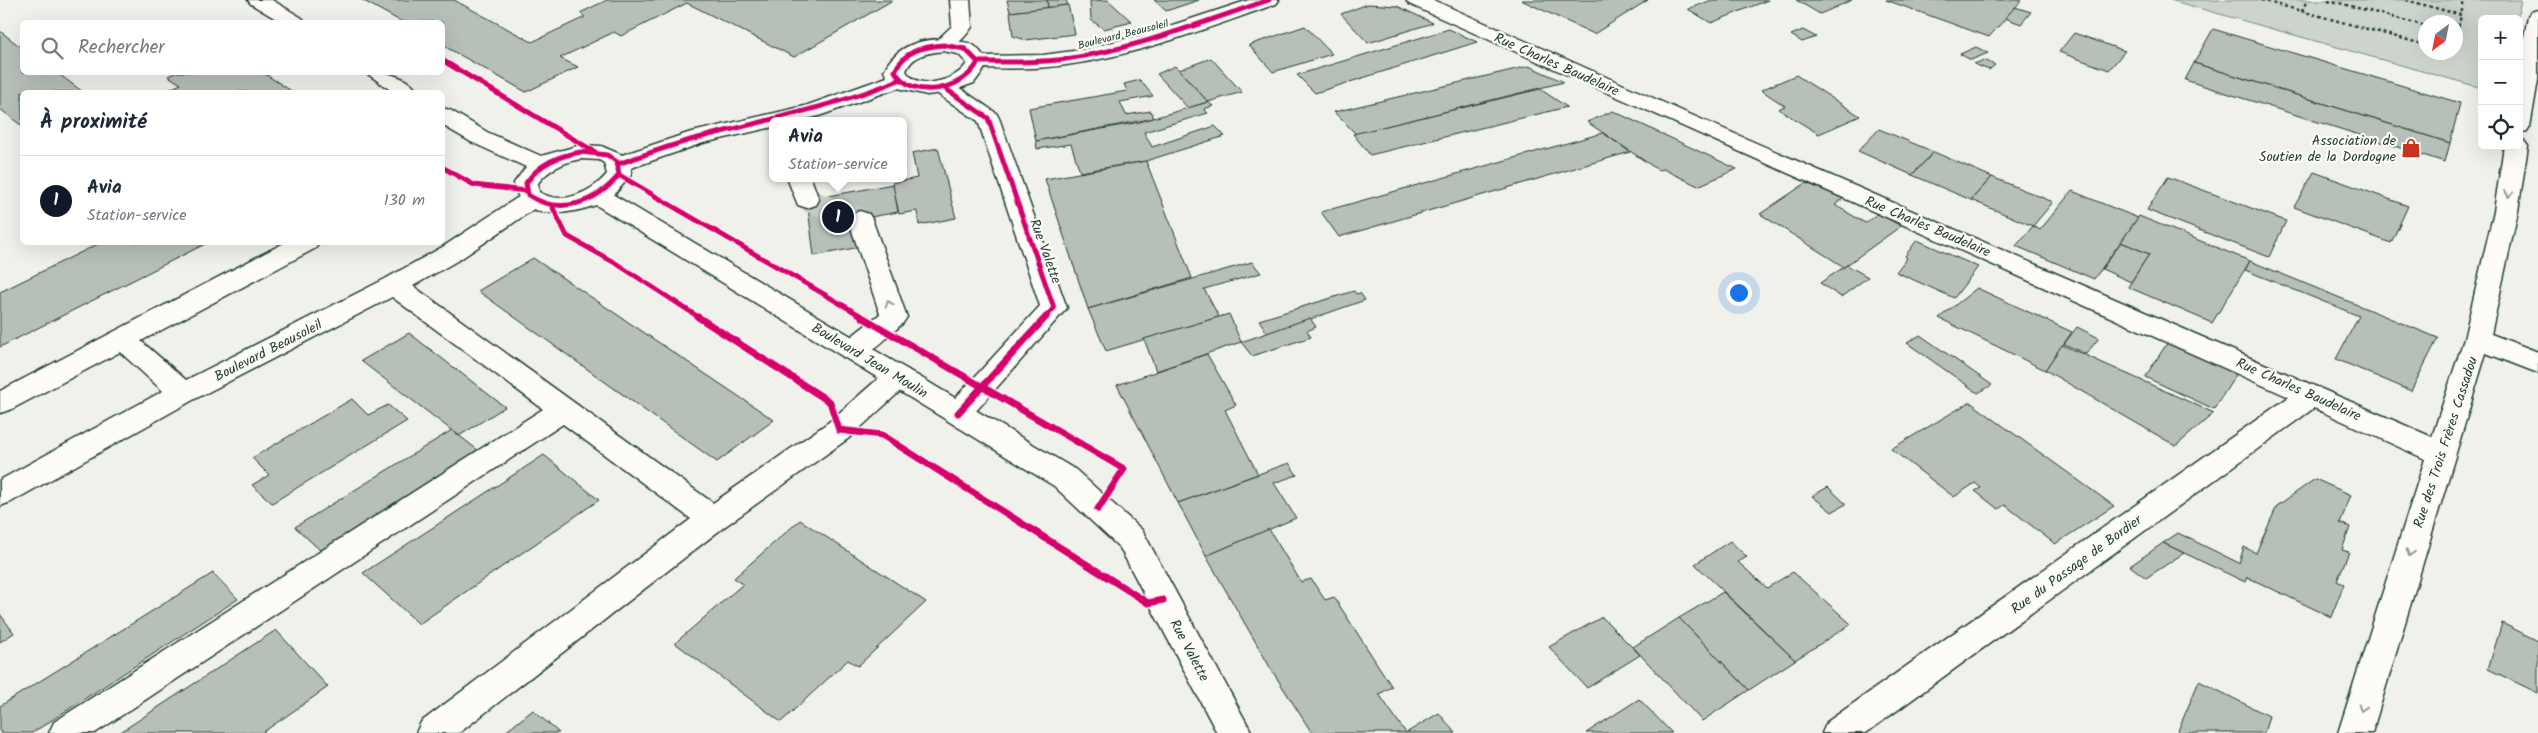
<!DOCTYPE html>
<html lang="fr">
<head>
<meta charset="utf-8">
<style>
  :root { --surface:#fff; --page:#f2f2f3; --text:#1f2937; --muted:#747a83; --line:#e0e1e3; --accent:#111827 }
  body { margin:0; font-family:Kalam,sans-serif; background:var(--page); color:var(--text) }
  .controls { position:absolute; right:15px; top:15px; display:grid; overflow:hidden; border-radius:8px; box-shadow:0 5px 20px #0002 }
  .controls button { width:45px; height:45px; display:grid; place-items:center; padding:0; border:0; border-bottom:1px solid var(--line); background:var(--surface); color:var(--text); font:25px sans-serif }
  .compass { position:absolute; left:2418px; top:15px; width:45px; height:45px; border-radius:50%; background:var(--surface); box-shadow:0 5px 20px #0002; rotate:212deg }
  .you { position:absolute; left:1738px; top:292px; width:18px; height:18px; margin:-12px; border:4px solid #fff; border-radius:50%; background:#1a73e8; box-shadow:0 0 0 8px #1a73e833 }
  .badge { display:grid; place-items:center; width:32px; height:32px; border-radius:50%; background:var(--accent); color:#fff; font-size:16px; font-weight:700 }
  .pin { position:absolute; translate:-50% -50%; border:2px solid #fff; box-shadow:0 1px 5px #0006 }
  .popup { position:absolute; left:769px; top:117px; width:138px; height:65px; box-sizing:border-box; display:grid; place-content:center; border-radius:8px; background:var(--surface); filter:drop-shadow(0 1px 4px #0005); font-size:16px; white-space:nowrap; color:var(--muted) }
  .popup b { font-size:19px; color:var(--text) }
  .popup::after { content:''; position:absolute; left:50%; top:100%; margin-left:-10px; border:10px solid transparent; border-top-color:var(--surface) }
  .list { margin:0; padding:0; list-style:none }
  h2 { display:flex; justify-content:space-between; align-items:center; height:65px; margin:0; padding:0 20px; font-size:21px }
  h2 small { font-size:16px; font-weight:400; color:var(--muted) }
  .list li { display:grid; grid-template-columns:32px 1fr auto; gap:15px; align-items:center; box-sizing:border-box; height:90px; padding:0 20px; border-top:1px solid var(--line) }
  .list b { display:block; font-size:19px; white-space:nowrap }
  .list p { margin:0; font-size:16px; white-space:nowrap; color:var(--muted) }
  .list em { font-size:16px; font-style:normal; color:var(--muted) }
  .icon { flex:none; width:28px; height:28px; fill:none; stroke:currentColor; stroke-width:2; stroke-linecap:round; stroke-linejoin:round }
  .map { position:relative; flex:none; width:2538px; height:733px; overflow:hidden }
  .search { position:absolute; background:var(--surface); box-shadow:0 5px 20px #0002; left:20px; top:20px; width:425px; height:55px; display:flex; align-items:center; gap:12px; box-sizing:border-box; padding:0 18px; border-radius:8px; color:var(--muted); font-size:19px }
  .panel { position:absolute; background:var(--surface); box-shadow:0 5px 20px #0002; left:20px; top:90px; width:425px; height:155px; border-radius:8px }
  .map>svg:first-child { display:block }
</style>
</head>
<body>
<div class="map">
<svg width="2538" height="733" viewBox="0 0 2538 733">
  <rect width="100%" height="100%" fill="#f0f1eb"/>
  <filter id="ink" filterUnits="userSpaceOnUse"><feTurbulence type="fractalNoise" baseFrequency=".02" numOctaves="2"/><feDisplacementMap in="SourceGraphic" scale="10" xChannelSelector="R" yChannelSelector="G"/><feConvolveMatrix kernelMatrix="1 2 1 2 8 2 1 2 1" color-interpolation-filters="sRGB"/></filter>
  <g filter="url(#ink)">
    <path fill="#cdd3cd" stroke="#768880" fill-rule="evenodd" d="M2170 0H2521L2517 19H2482V88ZM2426 22H2456V52H2426Z"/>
    <g fill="#b6bfb8" stroke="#1f3d34">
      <path d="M362 0H454L532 42 585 17 580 13 607 0H893L794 57 687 3 621 36 614 32 560 58 578 67 526 92 442 45V22H402Z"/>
      <path d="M1007 0H1047L1048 8 1010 12Z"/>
      <path d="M1047 0H1066L1068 5 1048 8Z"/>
      <path d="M1108 0 1132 22 1104 29 1091 20 1090 1Z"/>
      <path d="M1154 0H1199L1166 11Z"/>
      <path d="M1521 0H1648L1594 34Z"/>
      <path d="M1712 0H1768L1711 23 1688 9Z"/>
      <path d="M1796 0H1852L1820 14Z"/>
      <path d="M1886 0H2018L2021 1 1989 37Z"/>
      <path d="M1368 4 1397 6 1433 23 1368 43 1341 14Z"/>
      <path d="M1068 5 1075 34 1026 40 1013 36 1010 12Z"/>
      <path d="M2015 7 2031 12 2021 24 2005 18Z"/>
      <path d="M1305 26 1332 54 1273 72 1249 45Z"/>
      <path d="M1449 29 1477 42 1315 93 1297 75Z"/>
      <path d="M2213 29 2460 103 2450 143 2194 63Z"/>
      <path d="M1803 30 1816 37 1802 42 1791 35Z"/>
      <path d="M0 31 22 48V72H56L83 92H22V126L0 109Z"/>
      <path d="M2074 33 2125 51 2109 70 2059 52Z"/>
      <path d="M1976 47 1988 53 1971 60 1960 54Z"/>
      <path d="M1211 58 1242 92 1208 102 1179 70Z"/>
      <path d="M1984 60 1995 65 1989 70 1974 64Z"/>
      <path d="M2194 63 2450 143 2445 162 2185 80Z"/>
      <path d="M1175 66 1179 70 1208 102 1188 108 1157 74Z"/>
      <path d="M1529 66 1564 82 1356 134 1334 112Z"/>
      <path d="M177 72H262L293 92H163L181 84 168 76Z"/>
      <path d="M1796 75 1860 116 1819 134 1778 109 1785 106 1761 90Z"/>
      <path d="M1140 80 1153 96 1120 102 1126 115 1151 111 1154 118 1036 141 1029 108 1127 91 1124 84Z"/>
      <path d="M1540 89 1567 107 1370 155 1353 134Z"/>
      <path d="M1208 102 1213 106 1204 109 1208 113 1144 132 1152 147 1215 126 1225 136 1146 161 1080 172 1071 144 1037 149 1036 141 1140 122Z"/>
      <path d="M1613 111 1737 169 1698 186 1663 169 1658 170 1587 122Z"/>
      <path d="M1879 129 1934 152 1912 175 1858 151Z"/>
      <path d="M1603 133 1630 152 1339 237 1321 212Z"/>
      <path d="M938 148 956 218 919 225 917 211 899 214 892 183 917 178 912 153Z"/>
      <path d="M1934 152 1992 177 1971 200 1912 175Z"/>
      <path d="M1146 161 1192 278 1088 309 1045 179Z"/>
      <path d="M2314 172 2408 206 2391 243 2294 207Z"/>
      <path d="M1992 177 2053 202 2033 226 1971 200Z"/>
      <path d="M2168 177 2286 221 2269 257 2147 210Z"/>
      <path d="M1806 183 1844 198 1835 205 1865 223 1878 213 1901 226 1844 267 1760 214Z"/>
      <path d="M893 184 898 212 860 219 865 246 814 256 807 200Z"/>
      <path d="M2072 191 2138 218 2094 279 2016 246 2033 226 2040 230Z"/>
      <path d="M2139 216 2250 261 2212 323 2128 287 2149 254 2121 242Z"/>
      <path d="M1917 240 1978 267 1954 298 1896 272 1907 258 1905 256Z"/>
      <path d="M102 242H209L0 347V292Z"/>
      <path d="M2121 242 2149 254 2131 282 2102 269Z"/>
      <path d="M533 258 774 420 717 462 478 291Z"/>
      <path d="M2250 261 2438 338 2411 391 2336 359 2359 316 2245 270Z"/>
      <path d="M1252 262 1261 273 1204 289 1219 317 1106 351 1088 309Z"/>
      <path d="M1847 265 1868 277 1841 297 1820 283Z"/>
      <path d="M1977 288 2072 332 2045 370 1939 318Z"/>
      <path d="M1354 291 1356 294 1360 293 1365 300 1268 334 1259 320Z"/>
      <path d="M1229 314 1241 342 1156 371 1144 339Z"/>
      <path d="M1310 318 1316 327 1307 331 1311 337 1252 356 1241 342Z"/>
      <path d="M2077 327 2099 338 2086 354 2064 344Z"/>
      <path d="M409 333 505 407 459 436 361 361Z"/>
      <path d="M1920 335 1992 385 1978 393 1907 343Z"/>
      <path d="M2168 342 2237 373 2214 409 2145 377Z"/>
      <path d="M2062 345 2085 355 2214 413 2176 446 2045 370Z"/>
      <path d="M1207 354 1236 405 1225 410 1258 474 1178 503 1117 385Z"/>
      <path d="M352 399 368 415 388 405 407 421 272 503 252 485 269 475 252 458Z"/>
      <path d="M1970 402 2114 506 2055 544 2005 505 1998 509 1975 491 1981 488 1975 483 1954 497 1891 449Z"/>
      <path d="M452 430 479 451 322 552 295 527Z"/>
      <path d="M544 455 599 500 419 624 363 573Z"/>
      <path d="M1289 463 1297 475 1274 483 1296 518 1206 556 1178 503Z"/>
      <path d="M2315 479 2351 495 2340 523 2350 527 2342 550 2349 552 2337 581 2344 584 2331 617 2247 577 2245 582 2163 543 2178 533 2239 563 2244 547 2256 553 2277 506Z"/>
      <path d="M1828 487 1846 504 1832 512 1812 496Z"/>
      <path d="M800 520 926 602 858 666 848 660 781 722 675 643 743 584 734 578Z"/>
      <path d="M1269 529 1301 582 1311 579 1325 600 1334 597 1392 687 1379 694 1406 733H1312L1271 669 1206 556Z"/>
      <path d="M1730 541 1747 557 1738 562 1767 588 1793 572 1851 624 1795 660 1695 564Z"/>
      <path d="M2163 543 2184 553 2146 578 2130 566Z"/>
      <path d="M213 573 238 599 32 733H0V706Z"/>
      <path d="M1723 592 1795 660 1749 690 1679 618Z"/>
      <path d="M0 614 14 633 0 642Z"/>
      <path d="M1602 617 1640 655 1587 688 1549 647Z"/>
      <path d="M1679 618 1749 690 1702 721 1633 647Z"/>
      <path d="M2502 623 2538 641V693L2488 669Z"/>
      <path d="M276 630 328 687 262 733H119Z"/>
      <path d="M2199 681 2269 716 2264 733H2177Z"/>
      <path d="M1639 699 1672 733H1586Z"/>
      <path d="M533 710 559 733H504Z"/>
      <path d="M1439 713 1455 733H1406Z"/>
    </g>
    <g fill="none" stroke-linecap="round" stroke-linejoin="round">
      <path stroke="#c6cdc6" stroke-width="23" stroke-dasharray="23 12" stroke-linecap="butt" d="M807 200 860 219"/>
      <defs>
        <g id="minor">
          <path d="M950 0H970L972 27C964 39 951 53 936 49L932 45 952 26Z"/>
          <path d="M1406 0H1433L1680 110 2432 437 2464 339 2494 211 2504 146H2519V140L2524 141 2528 146 2518 211 2491 334 2538 352V373L2486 353 2372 733H2338L2425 459 2314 408 1866 733H1822L1827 722 2289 397 1409 4Z"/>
          <path d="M2538 10V80L2530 127 2527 132 2519 134V63L2528 16 2531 12Z"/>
          <path d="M943 80 951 82 996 113 999 118 1067 308 968 420 958 423 948 420 944 413 948 406 1040 306 978 121 935 92 932 87 935 82Z"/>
          <path d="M787 178H811L819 200 816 205 807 208 798 205Z"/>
          <path d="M532 191 541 194 544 199 541 204 462 258 413 286 713 503 829 422 888 370 898 367 908 370 912 377 908 384 849 438 724 527 459 733H416L421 722 691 519 563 424 95 733H49L54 722 543 409 392 297 193 400 11 502 0 506V480L163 391 120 352 10 410 0 413V391L286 242H319L316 248 141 341 186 380 385 279 444 246 523 194Z"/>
          <path d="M860 211 869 214 872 219 907 317 903 323C887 337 866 363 843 357L839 350 843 343 880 314 848 219 851 214Z"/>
        </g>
        <g id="major">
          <path d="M248 0H272L302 18 305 22H281L251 4Z"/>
          <path d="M1249 0H1279L1276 4C1208 28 1138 55 1066 65 1039 69 1012 69 985 68L974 83 949 92 927 95 898 88 819 116 798 121H773V127L703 143 631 168V175L614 195 1076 470 1142 530 1252 733H1217L1120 548 1054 486 596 205C568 215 520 222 514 183L526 167 471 142 442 125V108L450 110 487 132 541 156 581 145 601 146 622 155 688 133 805 106 887 77 884 71C897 42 929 36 957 41 962 42 968 42 973 45 977 47 980 52 984 56L1043 55 1081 50 1145 34ZM943 51 958 54 967 63C957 81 918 92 906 71 912 55 927 53 943 51ZM581 159 599 160 604 163 607 174C591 193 562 206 539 192L538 183C549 169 564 162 581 159Z"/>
          <path d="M365 72C384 72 405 74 418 92H393Z"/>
        </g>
      </defs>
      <use href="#minor" stroke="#1f3d34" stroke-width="3"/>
      <use href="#major" stroke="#1f3d34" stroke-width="3"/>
      <g stroke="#1f3d34" stroke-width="2.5" stroke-dasharray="3 3" stroke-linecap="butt">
        <path d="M2261 0 2426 45"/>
        <path d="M2328 0 2426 26"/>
        <path d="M2406 0 2461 15 2464 0"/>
        <path d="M2302 11 2307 0"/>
        <path d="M2456 38 2461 15"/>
      </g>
      <use href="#minor" fill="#fdfcf7" fill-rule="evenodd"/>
      <use href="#major" fill="#fdfcf7" fill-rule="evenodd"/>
      <defs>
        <g id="cycleway-far1">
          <path d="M943 45 965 49 978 62C964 90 912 102 895 71 904 51 922 47 943 45Z"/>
          <path d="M442 60 595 152"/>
          <path d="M978 62C1007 62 1037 63 1066 59 1136 49 1203 22 1269 0"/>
          <path d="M943 87 988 118 1054 308 1045 318"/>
          <path d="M581 152 607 155 617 162 619 175C596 203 560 216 528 195L526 183C540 163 558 156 581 152Z"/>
          <path d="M618 164C644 155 671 145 698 138 766 120 833 107 899 80"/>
          <path d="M442 167 474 185 526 191"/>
          <path d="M619 175 865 318"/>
          <path d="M552 206 567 236 617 264 700 318"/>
        </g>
        <g id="cycleway">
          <path d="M698 317 830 402 839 430 882 435 1148 603 1163 600"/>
          <path d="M862 317 1124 469 1098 509"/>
          <path d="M958 413 1046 317"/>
        </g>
      </defs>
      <use href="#cycleway-far1" stroke="#fdfcf7" stroke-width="8"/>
      <use href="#cycleway" stroke="#fdfcf7" stroke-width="10"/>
      <use href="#cycleway-far1" stroke="#d6006c" stroke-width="5"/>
      <use href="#cycleway" stroke="#d6006c" stroke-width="7"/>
    </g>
    <defs><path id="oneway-chevron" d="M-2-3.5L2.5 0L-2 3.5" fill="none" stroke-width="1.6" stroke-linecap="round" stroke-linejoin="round" transform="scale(1.25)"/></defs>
    <g stroke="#8e9c96">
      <use href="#oneway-chevron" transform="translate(2509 194) rotate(99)"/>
      <use href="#oneway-chevron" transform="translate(889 304) rotate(-109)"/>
      <use href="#oneway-chevron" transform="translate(2410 553) rotate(107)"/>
      <use href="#oneway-chevron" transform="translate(2362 708) rotate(107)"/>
    </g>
  </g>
  <defs>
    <symbol id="shop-bare" viewBox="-9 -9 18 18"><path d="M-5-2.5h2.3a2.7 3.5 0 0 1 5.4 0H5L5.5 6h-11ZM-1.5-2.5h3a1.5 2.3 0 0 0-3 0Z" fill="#c8321e" stroke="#fdfcf7" stroke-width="2.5" paint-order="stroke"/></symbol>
  </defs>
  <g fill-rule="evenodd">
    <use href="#shop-bare" x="2397" y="134" width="28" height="28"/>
  </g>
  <g text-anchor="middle" stroke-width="4.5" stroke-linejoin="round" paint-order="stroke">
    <g font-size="11" fill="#1f3d34" stroke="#fdfcf7">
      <text transform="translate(1123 34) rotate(-14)" y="4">Boulevard Beausoleil</text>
    </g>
    <g font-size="14" fill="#1f3d34" stroke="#fdfcf7">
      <text transform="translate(1557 64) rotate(24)" y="5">Rue Charles Baudelaire</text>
      <text transform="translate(1928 226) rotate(23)" y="5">Rue Charles Baudelaire</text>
      <text transform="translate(1046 251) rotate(70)" y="5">Rue Valette</text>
      <text transform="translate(268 350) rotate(-27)" y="5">Boulevard Beausoleil</text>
      <text transform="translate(870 360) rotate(31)" y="5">Boulevard Jean Moulin</text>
      <text transform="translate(2299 389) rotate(24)" y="5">Rue Charles Baudelaire</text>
      <text transform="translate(2445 442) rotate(-72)" y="5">Rue des Trois Frères Cassadou</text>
      <text transform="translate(2076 564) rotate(-36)" y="5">Rue du Passage de Bordier</text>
      <text transform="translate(1190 650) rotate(62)" y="5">Rue Valette</text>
    </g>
    <g font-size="14" fill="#1f3d34" stroke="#fdfcf7" text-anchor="end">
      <text x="2396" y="145">Association de<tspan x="2396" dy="16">Soutien de la Dordogne</tspan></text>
    </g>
  </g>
</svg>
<div class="controls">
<button>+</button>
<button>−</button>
<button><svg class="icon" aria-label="locate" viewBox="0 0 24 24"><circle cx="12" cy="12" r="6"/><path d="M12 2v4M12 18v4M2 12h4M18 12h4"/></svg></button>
</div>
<svg class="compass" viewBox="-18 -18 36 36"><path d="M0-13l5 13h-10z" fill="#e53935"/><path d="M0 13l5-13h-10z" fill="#747a83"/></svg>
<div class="you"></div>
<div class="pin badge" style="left:838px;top:217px">1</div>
<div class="popup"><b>Avia</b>Station-service</div>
<div class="search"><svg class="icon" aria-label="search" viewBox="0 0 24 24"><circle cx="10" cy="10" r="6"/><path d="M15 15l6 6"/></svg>Rechercher</div>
<section class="panel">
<h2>À proximité<small></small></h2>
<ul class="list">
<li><span class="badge">1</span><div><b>Avia</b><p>Station-service</p></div><em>130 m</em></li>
</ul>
</section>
</div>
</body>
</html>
